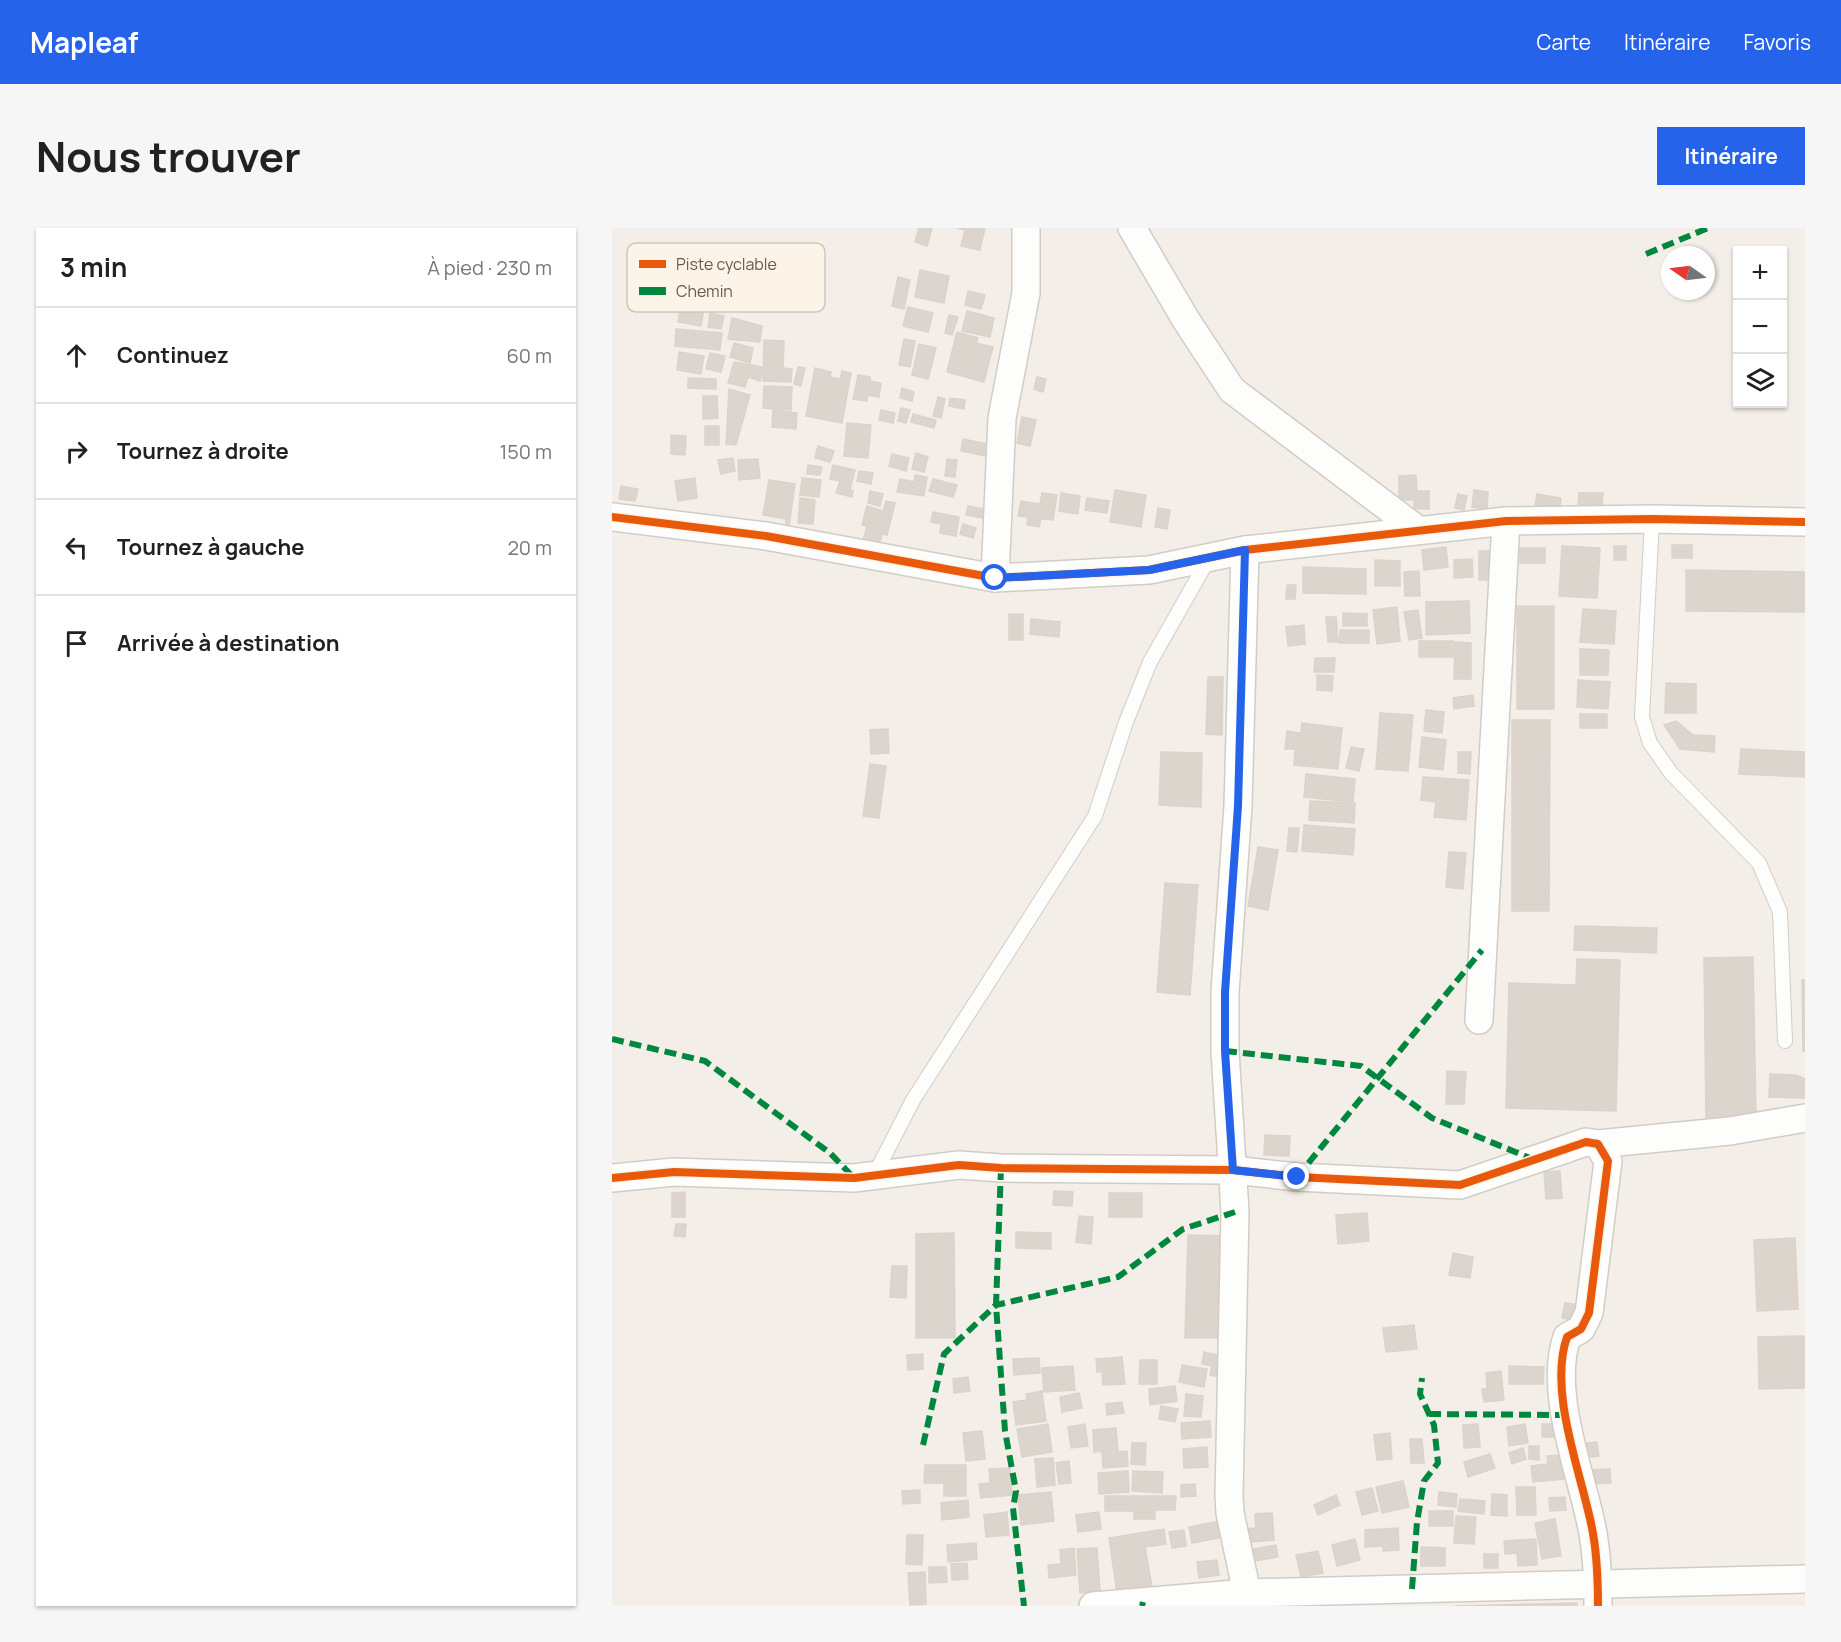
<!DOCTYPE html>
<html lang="fr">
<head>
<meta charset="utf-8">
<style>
  :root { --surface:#fff; --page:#f6f6f6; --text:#202124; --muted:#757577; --line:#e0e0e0; --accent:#2563eb }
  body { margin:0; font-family:Manrope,sans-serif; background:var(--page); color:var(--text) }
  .controls { position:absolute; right:18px; top:18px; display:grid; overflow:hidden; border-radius:0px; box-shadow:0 2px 4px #0004 }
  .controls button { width:54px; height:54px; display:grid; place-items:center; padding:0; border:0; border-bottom:2px solid var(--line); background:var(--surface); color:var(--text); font:30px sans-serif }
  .compass { position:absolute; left:1049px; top:18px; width:54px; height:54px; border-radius:50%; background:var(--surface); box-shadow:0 2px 4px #0004; rotate:284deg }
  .stop { position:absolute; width:18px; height:18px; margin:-14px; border:4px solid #2563eb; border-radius:50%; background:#fff }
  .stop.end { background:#2563eb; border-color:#fff; box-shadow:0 2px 6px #0008 }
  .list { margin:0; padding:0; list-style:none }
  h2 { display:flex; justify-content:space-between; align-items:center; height:78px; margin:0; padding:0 24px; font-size:26px }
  h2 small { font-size:20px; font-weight:400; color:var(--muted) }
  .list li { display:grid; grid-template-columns:39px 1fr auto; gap:18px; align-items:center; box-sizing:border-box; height:96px; padding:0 24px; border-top:2px solid var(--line) }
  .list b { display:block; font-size:22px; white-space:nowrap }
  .list em { font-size:20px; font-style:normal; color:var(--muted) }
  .icon { flex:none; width:33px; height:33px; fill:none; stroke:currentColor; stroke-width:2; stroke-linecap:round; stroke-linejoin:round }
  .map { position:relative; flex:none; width:1193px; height:1378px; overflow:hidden; border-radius:0px }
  header { display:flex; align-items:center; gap:36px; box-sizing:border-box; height:84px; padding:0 30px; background:var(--accent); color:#fff }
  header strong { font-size:28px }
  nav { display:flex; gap:33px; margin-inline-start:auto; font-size:21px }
  .intro { display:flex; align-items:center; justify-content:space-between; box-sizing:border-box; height:144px; padding:0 36px }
  h1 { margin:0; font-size:42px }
  .button { padding:15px 27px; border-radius:0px; background:var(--accent); color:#fff; font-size:21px; font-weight:700 }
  main { display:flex; gap:36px; padding:0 36px }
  aside { flex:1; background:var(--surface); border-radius:0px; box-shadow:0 2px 4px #0004 }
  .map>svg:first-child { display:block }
</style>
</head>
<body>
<header>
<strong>Mapleaf</strong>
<nav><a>Carte</a><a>Itinéraire</a><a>Favoris</a></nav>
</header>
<div class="intro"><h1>Nous trouver</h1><a class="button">Itinéraire</a></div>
<main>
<aside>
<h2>3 min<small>À pied · 230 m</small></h2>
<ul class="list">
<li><svg class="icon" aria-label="ahead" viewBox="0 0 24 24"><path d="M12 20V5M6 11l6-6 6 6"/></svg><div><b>Continuez</b></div><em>60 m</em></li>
<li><svg class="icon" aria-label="right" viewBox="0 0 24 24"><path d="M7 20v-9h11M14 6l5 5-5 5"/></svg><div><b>Tournez à droite</b></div><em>150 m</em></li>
<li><svg class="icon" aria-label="left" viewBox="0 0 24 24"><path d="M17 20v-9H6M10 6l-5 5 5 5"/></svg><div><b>Tournez à gauche</b></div><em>20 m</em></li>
<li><svg class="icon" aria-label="arrive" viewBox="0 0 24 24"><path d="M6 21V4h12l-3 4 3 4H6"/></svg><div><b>Arrivée à destination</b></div></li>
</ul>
</aside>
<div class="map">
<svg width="1193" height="1378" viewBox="0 0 1193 1378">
  <rect width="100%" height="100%" fill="#f3efe8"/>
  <g fill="#dcd5ce" stroke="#dbd2cb" stroke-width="1.5">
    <path d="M307 0H320L315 18 303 14Z"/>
    <path d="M345 0H373L368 22 349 18 353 2Z"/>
    <path d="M308 42 337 48 332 75 303 69Z"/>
    <path d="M286 49 298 52 292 81 280 78Z"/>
    <path d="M356 63 373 67 369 81 353 77Z"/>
    <path d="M69 77 92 81 89 98 66 94Z"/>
    <path d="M296 79 321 85 316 104 291 98Z"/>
    <path d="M355 83 382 90 378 109 350 103Z"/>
    <path d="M98 85 112 88 109 101 96 99Z"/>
    <path d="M337 87 346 89 340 107 333 105Z"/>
    <path d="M120 90 150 98 148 114 116 111Z"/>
    <path d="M64 101 110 105 108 122 63 118Z"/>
    <path d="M345 104 366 110 364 115 381 119 372 154 335 144Z"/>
    <path d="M292 111 303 113 298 139 287 137Z"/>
    <path d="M152 112 172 113 171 140 180 141 179 154 151 153Z"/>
    <path d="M122 115 141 120 138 135 118 129Z"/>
    <path d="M307 116 324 120 316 151 300 147Z"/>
    <path d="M67 124 92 128 89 146 65 142Z"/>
    <path d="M98 125 113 128 109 144 94 141Z"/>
    <path d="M122 134 151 139 148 153 136 149 133 159 116 155Z"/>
    <path d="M186 139 193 140 189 158 182 156Z"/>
    <path d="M203 140 219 144 218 149 228 151 230 143 239 145 230 195 194 188Z"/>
    <path d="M246 147 258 149V153L269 155 267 169 256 167 255 173 241 171Z"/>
    <path d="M425 149 434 151 431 164 422 161Z"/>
    <path d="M76 150 104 151V161L76 160Z"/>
    <path d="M152 158 180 159 179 182 151 180Z"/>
    <path d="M290 160 302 164 300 173 288 170Z"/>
    <path d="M117 161 138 167 124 217 114 216Z"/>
    <path d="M91 168H105L106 190 91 191Z"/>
    <path d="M326 169 333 171 329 190 321 188Z"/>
    <path d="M338 170 353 172 352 181 337 178Z"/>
    <path d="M289 180 298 182 294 195 286 193Z"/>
    <path d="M161 182 185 185 184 201 160 199Z"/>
    <path d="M269 182 283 185 281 195 267 192Z"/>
    <path d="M301 186 324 192 322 200 299 194Z"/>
    <path d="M410 189 424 192 418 218 405 215Z"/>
    <path d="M235 195 259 197 256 230 232 228Z"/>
    <rect x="93" y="198" width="14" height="19"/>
    <path d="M59 207 74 208 73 227 59 226Z"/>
    <path d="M351 211 376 216 374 228 349 223Z"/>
    <path d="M206 218 222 223 218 234 203 230Z"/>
    <path d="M304 225 316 229 312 244 300 241Z"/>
    <path d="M280 226 297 230 294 243 277 238Z"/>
    <path d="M121 230 123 243 109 246 106 232Z"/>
    <path d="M146 231 148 250 127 252 126 232Z"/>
    <path d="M335 231 345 232 343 249 333 248Z"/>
    <path d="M196 237 210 239 208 247 195 246Z"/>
    <path d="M221 237 243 242 238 262 241 263 240 269 224 265 228 253 218 251Z"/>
    <path d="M247 243 261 245 259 256 245 253Z"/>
    <path d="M303 247 315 249 312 268 285 264 288 251 302 254Z"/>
    <path d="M804 247 805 263H817V281H802V272H787V248Z"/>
    <path d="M83 250 85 270 66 273 63 253Z"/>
    <path d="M190 250 209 252 207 269 188 267Z"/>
    <path d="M321 251 345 257 341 269 317 263Z"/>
    <path d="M157 252 183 256 177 298H174V291L151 287Z"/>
    <path d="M9 258 26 261 23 273 7 271Z"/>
    <path d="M503 262 534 267 529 299 498 294Z"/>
    <path d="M862 262 876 264 875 281 860 279Z"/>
    <path d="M258 263 271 266 268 278 256 275Z"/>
    <path d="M430 265 445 267 441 292 429 291 427 299 415 297 416 289 406 288 409 273 428 276Z"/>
    <path d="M449 265 468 268 466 286 447 283Z"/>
    <path d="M967 265H991L990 280 966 279Z"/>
    <path d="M846 266 855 268 852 282 843 280Z"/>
    <path d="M925 266 949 270 948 280 923 277Z"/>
    <path d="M188 270 203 272 201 296 186 295Z"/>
    <path d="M475 270 497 273 495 285 473 282Z"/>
    <path d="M274 273 283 275 275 307 270 306 267 317 251 313 255 298 250 297 255 278 271 283Z"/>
    <path d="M356 278 377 282 375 291 354 287Z"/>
    <path d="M546 280 558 282 555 301 543 299Z"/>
    <path d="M321 284 347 289 344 308 328 305 329 296 319 294Z"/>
    <path d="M351 296 364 300 361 310 348 306Z"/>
    <rect x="1060" y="317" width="20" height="13"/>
    <path d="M950 318 988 320 985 370 947 368Z"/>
    <rect x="1002" y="318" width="12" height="14"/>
    <path d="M834 319 836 339 812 342 810 322Z"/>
    <rect x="908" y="320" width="25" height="15"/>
    <path d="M867 323H883L882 352H867Z"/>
    <path d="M860 331 861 349 842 350V332Z"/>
    <path d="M763 332 788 333V358H763Z"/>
    <path d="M691 339 754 341V366L691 365Z"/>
    <path d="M1074 342 1193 344V384L1074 383Z"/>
    <path d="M807 343 808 368H793L792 344Z"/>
    <path d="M675 357H684L683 371H674Z"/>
    <path d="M857 373 858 405 814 407V374Z"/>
    <rect x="905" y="378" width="37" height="103"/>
    <path d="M785 379 788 413 765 416 761 382Z"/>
    <path d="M971 381 1004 383 1002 416 968 414Z"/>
    <path d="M806 382 810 410 797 412 792 384Z"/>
    <path d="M731 385 755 386V398H731Z"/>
    <rect x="397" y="386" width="14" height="26"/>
    <path d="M714 389H724L726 414H716Z"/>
    <path d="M419 391 448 394 447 409 418 406Z"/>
    <path d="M692 397 693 416 676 418 674 399Z"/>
    <path d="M728 402H757V415H727Z"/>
    <rect x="807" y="413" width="34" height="16"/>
    <path d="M843 414 859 415V451H842Z"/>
    <path d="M968 421 997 422 996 447H968Z"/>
    <path d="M703 430H723L722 444H702Z"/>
    <path d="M705 447 721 448 720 463 705 462Z"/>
    <path d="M596 449H611L610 507 594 506Z"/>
    <path d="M966 452 998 454 996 481 965 479Z"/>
    <path d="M1054 455 1084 456V485H1053Z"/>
    <path d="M861 467 862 478 842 481 841 470Z"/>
    <path d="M814 482 832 484 830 505 812 503Z"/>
    <path d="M768 485 801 487 796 543 764 541Z"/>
    <rect x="968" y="486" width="27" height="14"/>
    <path d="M900 492H938L937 683H900Z"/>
    <path d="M1064 493 1081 507 1103 508 1102 524 1068 521 1052 497Z"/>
    <path d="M690 495 730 500 726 541 682 537 683 521H673L675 503 689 505Z"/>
    <path d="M276 501 277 525 259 526 258 502Z"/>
    <path d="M810 509 834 512 831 542 807 539Z"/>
    <path d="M739 519 752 521 747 543 734 540Z"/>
    <path d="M1129 521 1193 524V549L1127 546Z"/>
    <path d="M549 524 590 525 589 579 547 577Z"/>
    <path d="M846 524H859L858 546 846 545Z"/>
    <path d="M258 536 274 538 267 590 251 588Z"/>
    <path d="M694 546 743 551 741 574 692 569Z"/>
    <path d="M811 549 857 552 854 592 822 589 824 574 809 572Z"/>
    <path d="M698 573 743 575 742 595 697 592Z"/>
    <path d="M692 597 743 601 741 627 690 623Z"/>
    <path d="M677 600H687L685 624 675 623Z"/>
    <path d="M646 619 666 622 656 682 636 678Z"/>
    <path d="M837 624 854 625 851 661 834 659Z"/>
    <path d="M553 655 586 657 578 767 545 764Z"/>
    <path d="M963 698 1045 700 1044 725 962 722Z"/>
    <path d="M1141 729 1144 891 1094 892 1092 730Z"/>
    <path d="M965 731 1008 732 1004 883 894 880 897 755 964 757Z"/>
    <path d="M1190 752H1193V823H1191Z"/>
    <path d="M835 843 854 844 852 876H834Z"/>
    <path d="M1158 846 1184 847 1193 851V870L1157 869Z"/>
    <path d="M653 907 678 908 677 928 652 927Z"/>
    <path d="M948 943 950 970 934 971 932 944Z"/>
    <path d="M442 963 461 964 460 978 441 977Z"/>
    <path d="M73 964V989H60V965Z"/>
    <rect x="497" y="965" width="33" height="24"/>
    <path d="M755 985 757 1013 726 1016 724 987Z"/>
    <path d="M467 988 481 989 479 1016 464 1014Z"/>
    <path d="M64 996H74L73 1009 62 1008Z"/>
    <path d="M404 1004 439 1005V1021L404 1020Z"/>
    <path d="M342 1005 343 1110H304V1006Z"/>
    <path d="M576 1007 615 1008 613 1110H573Z"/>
    <path d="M1183 1010 1186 1081 1145 1083 1142 1012Z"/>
    <path d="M841 1025 861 1029 858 1050 837 1047Z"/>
    <path d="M280 1038H295L294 1070 278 1069Z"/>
    <path d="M953 1075 968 1077 965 1093 950 1090Z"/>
    <path d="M802 1097 805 1121 774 1124 771 1100Z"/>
    <path d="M1193 1108V1160L1147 1161 1146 1109Z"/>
    <path d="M592 1124 611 1128 607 1149 598 1147 600 1138 590 1136Z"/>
    <path d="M311 1126V1141L296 1142 295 1127Z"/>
    <path d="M510 1129 513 1156 491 1157 490 1143 485 1144 484 1131Z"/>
    <path d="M427 1130 428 1145 402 1147 401 1131Z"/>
    <path d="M528 1132H545V1156H527Z"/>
    <path d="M570 1137 595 1141 592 1159 567 1154Z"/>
    <path d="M461 1138 463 1162 432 1164 430 1140Z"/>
    <path d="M897 1138 932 1139 931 1156H897Z"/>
    <path d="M889 1143 892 1172 872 1174 870 1161H875L874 1145Z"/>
    <path d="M356 1149 358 1163 342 1165 341 1151Z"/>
    <path d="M563 1158 565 1173 538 1177 537 1161Z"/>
    <path d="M430 1163 434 1193 404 1197 401 1174 415 1172 414 1166Z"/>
    <path d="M467 1165 470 1180 450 1184 448 1169Z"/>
    <path d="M574 1166 591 1168 589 1189 572 1188Z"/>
    <path d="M510 1174 512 1185 495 1187 494 1176Z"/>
    <path d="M549 1178 566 1181 563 1194 547 1191Z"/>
    <path d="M598 1193 599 1209 570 1211 569 1195Z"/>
    <path d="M436 1196 440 1224 410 1229 405 1201Z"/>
    <path d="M473 1196 476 1218 459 1220 456 1199Z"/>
    <path d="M866 1196 868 1219 852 1220 851 1197Z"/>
    <path d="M913 1196 916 1215 897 1218 895 1199Z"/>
    <rect x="930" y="1196" width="18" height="13"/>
    <path d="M504 1200 506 1222 482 1224 481 1202Z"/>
    <path d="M370 1203 373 1231 354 1233 351 1205Z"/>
    <path d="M778 1205 780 1231 765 1232 762 1207Z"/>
    <path d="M798 1211H810L812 1235H799Z"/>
    <path d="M985 1214 987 1228 970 1230 968 1216Z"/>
    <path d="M520 1215H534L533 1237 519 1236Z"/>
    <path d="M917 1218H927V1232L917 1231Z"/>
    <path d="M595 1219 596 1239 572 1240 571 1221Z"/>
    <path d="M911 1220 914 1231 900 1236 897 1225Z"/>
    <path d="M515 1223 516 1238 491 1240 490 1225Z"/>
    <path d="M878 1226 883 1240 856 1249 852 1234Z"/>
    <path d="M949 1227 952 1251 921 1254 919 1238 936 1236 935 1228Z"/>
    <path d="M441 1230 443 1257 425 1259 423 1231Z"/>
    <path d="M457 1233 459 1255 447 1256 444 1235Z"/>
    <path d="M313 1237H354V1268H332V1255H312Z"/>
    <path d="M398 1240 400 1267 369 1270 367 1256 378 1255 377 1241Z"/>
    <path d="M998 1241 999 1255 978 1256V1242Z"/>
    <path d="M516 1243 517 1264 487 1266 486 1245Z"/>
    <path d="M521 1243 551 1244 550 1265 520 1263Z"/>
    <path d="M791 1253 797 1279 770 1285 764 1259Z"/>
    <path d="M583 1256 584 1268 569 1269V1257Z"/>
    <path d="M904 1259H923L924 1287H905Z"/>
    <path d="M760 1260 766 1283 750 1287 744 1264Z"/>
    <path d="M308 1262V1275L291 1276 290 1263Z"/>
    <path d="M439 1264 442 1293 409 1297 406 1267Z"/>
    <path d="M827 1264 845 1266 844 1279 826 1277Z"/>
    <path d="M880 1266 895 1267V1288L879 1287Z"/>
    <path d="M724 1267 728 1277 706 1287 702 1277Z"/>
    <path d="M493 1268H564L563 1282H543V1291H522V1283H493Z"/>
    <path d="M953 1269 954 1282 938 1283 937 1270Z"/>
    <path d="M848 1271 873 1273 872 1286 846 1283Z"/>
    <path d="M356 1272 357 1289 330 1292 329 1275Z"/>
    <rect x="817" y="1283" width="24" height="15"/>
    <path d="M395 1284 397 1307 374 1309 372 1287Z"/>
    <path d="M487 1284 489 1301 466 1304 464 1287Z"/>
    <path d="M660 1285 662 1312 629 1315V1301L644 1300 643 1286Z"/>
    <path d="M844 1288 864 1289 862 1316 842 1315Z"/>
    <path d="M943 1291 949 1328 930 1331 923 1295Z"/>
    <path d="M609 1293 612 1309 580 1315 577 1299Z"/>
    <path d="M786 1300 787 1322 771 1323V1318L753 1319V1302Z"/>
    <path d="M552 1301 554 1316 533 1319 540 1359 505 1365 497 1310Z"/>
    <path d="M572 1302 574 1318 560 1320 557 1304Z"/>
    <path d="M295 1307H311L310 1337 294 1336Z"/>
    <path d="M743 1311 748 1332 725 1338 720 1317Z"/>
    <path d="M924 1311 925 1337 906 1338 905 1325 893 1326 892 1313Z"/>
    <path d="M364 1315 365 1331 336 1334 335 1317Z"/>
    <path d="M664 1317 666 1329 637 1334 635 1322Z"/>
    <path d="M809 1319 833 1320V1338H809Z"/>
    <path d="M462 1320 464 1347 437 1350 436 1337 449 1336 448 1322Z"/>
    <path d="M485 1320 488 1363 468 1365 465 1321Z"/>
    <path d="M706 1323 711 1345 689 1349 684 1327Z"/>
    <rect x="872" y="1326" width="14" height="14"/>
    <path d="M605 1332 607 1347 587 1350 585 1334Z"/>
    <path d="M355 1335 356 1351 340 1352 339 1336Z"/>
    <path d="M317 1339H334L335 1354 317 1355Z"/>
    <path d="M313 1344 314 1376 298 1377 296 1345Z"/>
    <path d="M965 1375V1378H843Z"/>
  </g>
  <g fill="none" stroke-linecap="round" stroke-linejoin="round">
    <defs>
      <g id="service">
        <path d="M1040 291 1030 489 1038 515 1059 545 1147 635 1168 684 1173 813"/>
        <path d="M262 948 301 872 483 588 514 494 538 434 597 330"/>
      </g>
      <g id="minor">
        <path d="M520 0 574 92 620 162 806 302"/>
        <path d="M0 289 154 308 383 350 537 342 633 322 894 293 1040 291 1193 294"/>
        <path d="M633 322 626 578 613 764V823L623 984 617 1267 618 1285 635 1365"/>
        <path d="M383 350 390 190 414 65V0"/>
        <path d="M867 792 894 293"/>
        <path d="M986 916 1118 903 1193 890"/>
        <path d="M0 950 62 944 242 950 347 937 389 940 621 942 685 949 848 957 974 914 986 916 996 933 977 1085 969 1101 955 1109C936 1164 969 1244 980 1300 985 1325 986 1352 986 1378"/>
        <path d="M481 1378 635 1365 1193 1351"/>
      </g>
    </defs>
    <use href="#service" stroke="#d2ccc6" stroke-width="16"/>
    <use href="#minor" stroke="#d2ccc6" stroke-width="30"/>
    <use href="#service" stroke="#fdfdfc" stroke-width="14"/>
    <use href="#minor" stroke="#fdfdfc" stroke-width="27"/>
    <g stroke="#00873e" stroke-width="6" stroke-dasharray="12 6" stroke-linecap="butt">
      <path d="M1034 26 1096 0"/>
      <path d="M0 811 93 833 218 925 242 950"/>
      <path d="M613 823 749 838 820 890 923 932"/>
      <path d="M389 940 384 1077 393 1203 404 1263 401 1280 412 1378"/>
      <path d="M685 949 870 722"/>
      <path d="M817 1186 953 1187"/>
      <path d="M311 1217 332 1126 384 1077 506 1049 571 1001 623 984"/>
      <path d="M800 1361 805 1294 812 1253 826 1235 822 1197 808 1166 810 1150"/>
      <path d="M530 1378 531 1374"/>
    </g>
    <defs>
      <g id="cycleway">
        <path d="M0 289 154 308 383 350 537 342 633 322 894 293 1040 291 1193 294"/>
        <path d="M0 950 62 944 242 950 347 937 389 940 621 942 685 949 848 957 974 914 986 916 996 933 977 1085 969 1101 955 1109C936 1164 969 1244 980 1300 985 1325 986 1352 986 1378"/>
      </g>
    </defs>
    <use href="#cycleway" stroke="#fcf4e8" stroke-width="11"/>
    <use href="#cycleway" stroke="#e8590c" stroke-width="8"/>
  </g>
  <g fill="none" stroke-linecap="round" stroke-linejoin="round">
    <path stroke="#2563eb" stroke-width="8" d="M383 350 537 342 633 322 626 578 613 764V823L621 942 685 949"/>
  </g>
  <rect x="15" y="15" width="198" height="69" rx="9" fill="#fcf4e8" stroke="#d1c5b9" stroke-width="1.5"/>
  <rect x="27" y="32" width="27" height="8" fill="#e8590c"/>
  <rect x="27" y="59" width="27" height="8" fill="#00873e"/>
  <g font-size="16" fill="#6c584c">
    <text x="64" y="42">Piste cyclable</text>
    <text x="64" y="69">Chemin</text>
  </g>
</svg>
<div class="controls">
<button>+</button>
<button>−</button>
<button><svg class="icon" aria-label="layers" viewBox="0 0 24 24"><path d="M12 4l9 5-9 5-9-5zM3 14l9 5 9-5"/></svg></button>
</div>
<svg class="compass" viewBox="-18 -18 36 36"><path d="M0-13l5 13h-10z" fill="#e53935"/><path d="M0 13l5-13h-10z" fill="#757577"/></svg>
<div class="stop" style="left:383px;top:350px"></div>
<div class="stop end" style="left:685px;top:949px"></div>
</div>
</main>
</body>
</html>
